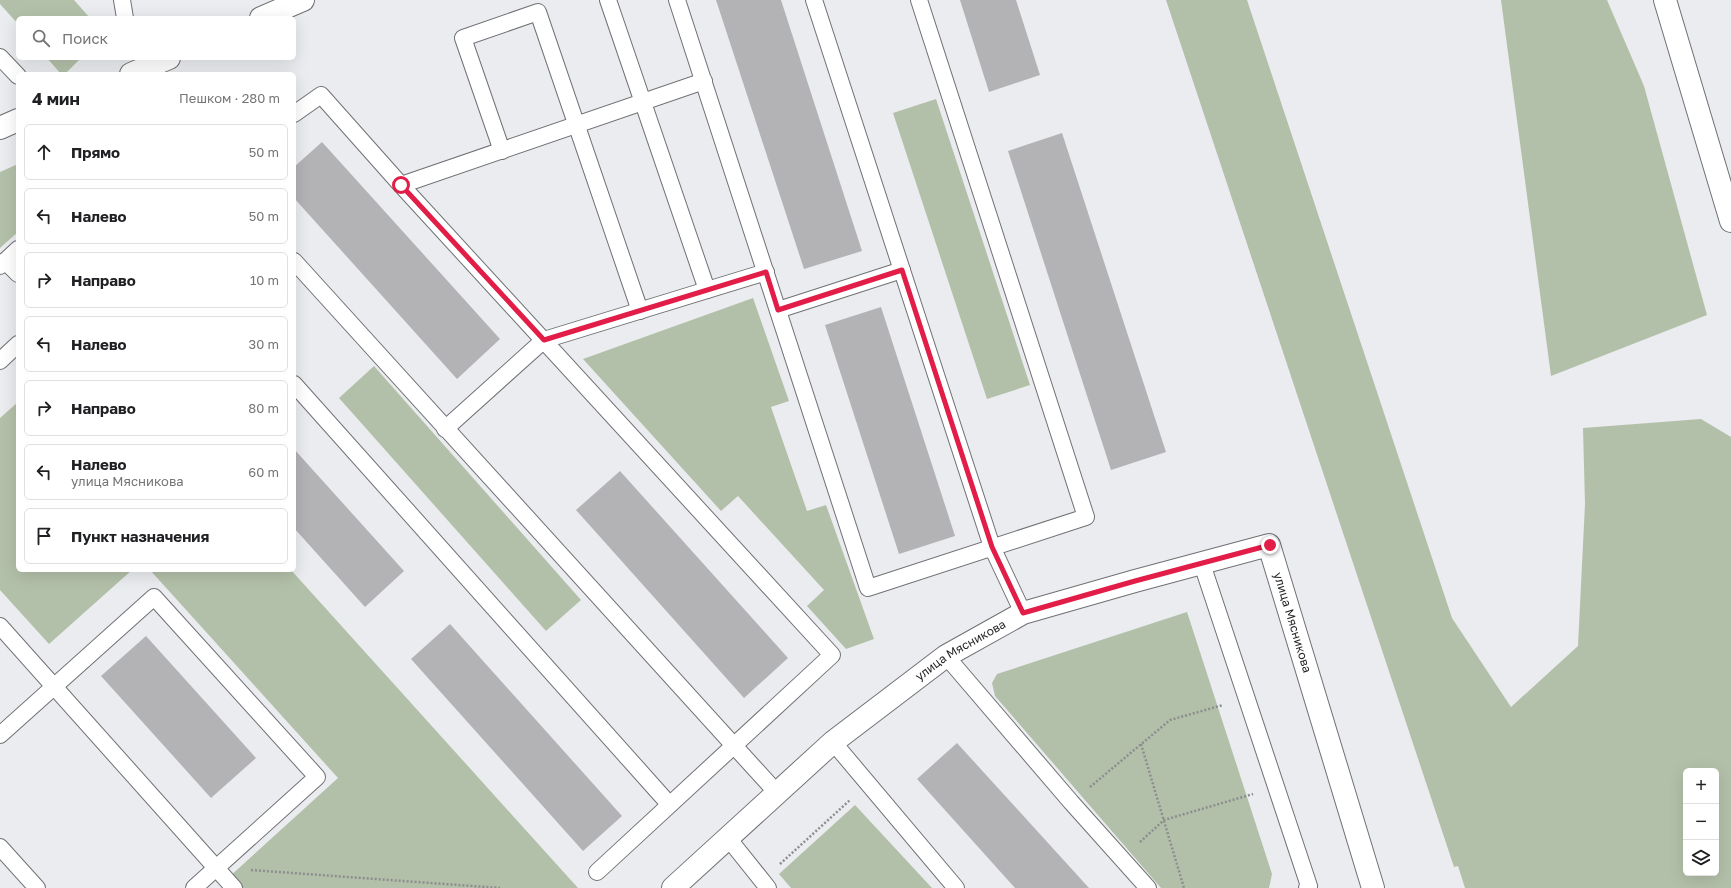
<!DOCTYPE html>
<html lang="ru">
<head>
<meta charset="utf-8">
<style>
  :root { --surface:#fff; --page:#f6f6f6; --text:#202124; --muted:#757577; --line:#e0e0e0 }
  body { margin:0; font-family:"Golos Text",sans-serif; background:var(--page); color:var(--text) }
  .controls { position:absolute; right:12px; bottom:12px; display:grid; overflow:hidden; border-radius:6px; box-shadow:0 4px 16px #0002 }
  .controls button { width:36px; height:36px; display:grid; place-items:center; padding:0; border:0; border-bottom:1px solid var(--line); background:var(--surface); color:var(--text); font:20px sans-serif }
  .stop { position:absolute; width:12px; height:12px; margin:-9px; border:3px solid #e11d48; border-radius:50%; background:#fff }
  .stop.end { background:#e11d48; border-color:#fff; box-shadow:0 1px 4px #0008 }
  .list { margin:0; padding:0; list-style:none }
  h2 { display:flex; justify-content:space-between; align-items:center; height:52px; margin:0; padding:0 16px; font-size:17px }
  h2 small { font-size:13px; font-weight:400; color:var(--muted) }
  .list li { display:grid; grid-template-columns:26px 1fr auto; gap:12px; align-items:center; box-sizing:border-box; height:56px; margin:0 8px 8px; padding:0 8px; border:1px solid var(--line); border-radius:6px }
  .list b { display:block; font-size:15px; white-space:nowrap }
  .list p { margin:0; font-size:13px; white-space:nowrap; color:var(--muted) }
  .list em { font-size:13px; font-style:normal; color:var(--muted) }
  .icon { flex:none; width:22px; height:22px; fill:none; stroke:currentColor; stroke-width:2; stroke-linecap:round; stroke-linejoin:round }
  .map { position:relative; flex:none; width:1731px; height:888px; overflow:hidden }
  .search { position:absolute; background:var(--surface); box-shadow:0 4px 16px #0002; left:16px; top:16px; width:280px; height:44px; display:flex; align-items:center; gap:10px; box-sizing:border-box; padding:0 14px; border-radius:6px; color:var(--muted); font-size:15px }
  .panel { position:absolute; background:var(--surface); box-shadow:0 4px 16px #0002; left:16px; top:72px; width:280px; height:500px; border-radius:6px }
  .map>svg:first-child { display:block }
</style>
</head>
<body>
<div class="map">
<svg width="1731" height="888" viewBox="0 0 1731 888">
  <rect width="100%" height="100%" fill="#eaecef"/>
  <g fill="#b3c0a9" fill-rule="evenodd">
    <path d="M0 0H74L90 18H18V24L0 4Z"/>
    <path d="M1166 0H1247L1452 618 1511 707 1578 646 1585 504 1583 428 1701 419 1731 437V888H1465L1458 866 1454 867ZM1686 771H1716V873H1686Z"/>
    <path d="M1501 0H1607L1644 86 1707 315 1551 376Z"/>
    <path d="M47 58H81L65 74H61Z"/>
    <path d="M936 99 1030 385 987 399 893 113Z"/>
    <path d="M18 164V232L0 248V172Z"/>
    <path d="M753 298 789 401 771 407 807 511 826 505 874 639 846 649 807 606 824 590 738 496 721 511 583 359Z"/>
    <path d="M374 366 581 600 546 631 339 398Z"/>
    <path d="M18 402V570H132L49 644 0 590V418Z"/>
    <path d="M150 570H291L578 888H237L228 878 338 778Z"/>
    <path d="M1187 612 1272 874 1269 888H1161L995 696 992 683 997 674Z"/>
    <path d="M855 805 932 888H791L779 874Z"/>
  </g>
  <g fill="#b3b3b6">
    <path d="M716 0H781L862 251 804 269Z"/>
    <path d="M960 0H1016L1040 75 989 92Z"/>
    <path d="M1062 133 1166 452 1111 470 1008 151Z"/>
    <path d="M322 142 500 339 457 379 294 198V167Z"/>
    <path d="M881 307 955 536 899 554 825 325Z"/>
    <path d="M294 449 404 571 365 607 294 528Z"/>
    <path d="M620 471 788 658 744 698 576 510Z"/>
    <path d="M450 624 622 816 583 851 411 659Z"/>
    <path d="M146 636 256 758 211 798 101 676Z"/>
    <path d="M957 743 1089 888H1015L917 779Z"/>
  </g>
  <g fill="none" stroke-linecap="round" stroke-linejoin="round">
    <defs>
      <g id="service">
        <path d="M122 0 125 18"/>
        <path d="M608 0 707 290"/>
        <path d="M677 0 868 588 1086 517 919 0"/>
        <path d="M814 0 992 547 1023 613"/>
        <path d="M0 57 18 76"/>
        <path d="M294 114 321 95 401 185 832 655 597 872"/>
        <path d="M502 151 463 38 538 12 640 311"/>
        <path d="M401 185 704 81"/>
        <path d="M5 261 18 274"/>
        <path d="M294 261 777 793"/>
        <path d="M0 266 18 249"/>
        <path d="M778 310 902 270"/>
        <path d="M0 361 18 344"/>
        <path d="M294 384 669 804"/>
        <path d="M445 429 544 340 766 272"/>
        <path d="M1202 564 1309 886 1307 888"/>
        <path d="M0 626 234 888"/>
        <path d="M946 656 1071 802 1148 888"/>
        <path d="M0 735 154 597 317 777 194 888"/>
        <path d="M833 742 956 888"/>
        <path d="M728 838 768 888"/>
        <path d="M0 847 37 888"/>
      </g>
      <g id="minor">
        <path d="M1665 0 1731 221"/>
        <path d="M261 18 303 0"/>
        <path d="M131 74 169 58"/>
        <path d="M0 128 18 120"/>
        <path id="s1" d="M673 888 833 742 946 656 1023 613 1135 581 1269 545 1373 888"/>
      </g>
    </defs>
    <use href="#service" stroke="#707174" stroke-width="18"/>
    <use href="#minor" stroke="#707174" stroke-width="24"/>
    <g stroke="#8c8d8f" stroke-width="2.5" stroke-dasharray="2 2" stroke-linecap="butt">
      <path d="M1141 744 1184 888"/>
      <path d="M1090 787 1170 720 1223 705"/>
      <path d="M1140 842 1164 820 1253 794"/>
      <path d="M780 864 850 800"/>
      <path d="M251 870 500 888"/>
    </g>
    <use href="#service" stroke="#fff" stroke-width="16"/>
    <use href="#minor" stroke="#fff" stroke-width="22"/>
  </g>
  <g fill="none" stroke-linecap="round" stroke-linejoin="round">
    <path stroke="#e11d48" stroke-width="5" d="M401 185 544 340 766 272 778 310 902 270 992 547 1023 613 1135 581 1270 545"/>
  </g>
  <g text-anchor="middle" stroke-width="3" stroke-linejoin="round" paint-order="stroke">
    <g font-size="12" fill="#262728" stroke="#f7f9fc">
      <text dy="4" stroke="none"><textPath href="#s1" startOffset="783">улица Мясникова</textPath></text>
      <text dy="4" stroke="none"><textPath href="#s1" startOffset="374">улица Мясникова</textPath></text>
    </g>
  </g>
</svg>
<div class="controls">
<button>+</button>
<button>−</button>
<button><svg class="icon" aria-label="layers" viewBox="0 0 24 24"><path d="M12 4l9 5-9 5-9-5zM3 14l9 5 9-5"/></svg></button>
</div>
<div class="stop" style="left:401px;top:185px"></div>
<div class="stop end" style="left:1270px;top:545px"></div>
<div class="search"><svg class="icon" aria-label="search" viewBox="0 0 24 24"><circle cx="10" cy="10" r="6"/><path d="M15 15l6 6"/></svg>Поиск</div>
<section class="panel">
<h2>4 мин<small>Пешком · 280 m</small></h2>
<ul class="list">
<li><svg class="icon" aria-label="ahead" viewBox="0 0 24 24"><path d="M12 20V5M6 11l6-6 6 6"/></svg><div><b>Прямо</b></div><em>50 m</em></li>
<li><svg class="icon" aria-label="left" viewBox="0 0 24 24"><path d="M17 20v-9H6M10 6l-5 5 5 5"/></svg><div><b>Налево</b></div><em>50 m</em></li>
<li><svg class="icon" aria-label="right" viewBox="0 0 24 24"><path d="M7 20v-9h11M14 6l5 5-5 5"/></svg><div><b>Направо</b></div><em>10 m</em></li>
<li><svg class="icon" aria-label="left" viewBox="0 0 24 24"><path d="M17 20v-9H6M10 6l-5 5 5 5"/></svg><div><b>Налево</b></div><em>30 m</em></li>
<li><svg class="icon" aria-label="right" viewBox="0 0 24 24"><path d="M7 20v-9h11M14 6l5 5-5 5"/></svg><div><b>Направо</b></div><em>80 m</em></li>
<li><svg class="icon" aria-label="left" viewBox="0 0 24 24"><path d="M17 20v-9H6M10 6l-5 5 5 5"/></svg><div><b>Налево</b><p>улица Мясникова</p></div><em>60 m</em></li>
<li><svg class="icon" aria-label="arrive" viewBox="0 0 24 24"><path d="M6 21V4h12l-3 4 3 4H6"/></svg><div><b>Пункт назначения</b></div></li>
</ul>
</section>
</div>
</body>
</html>
